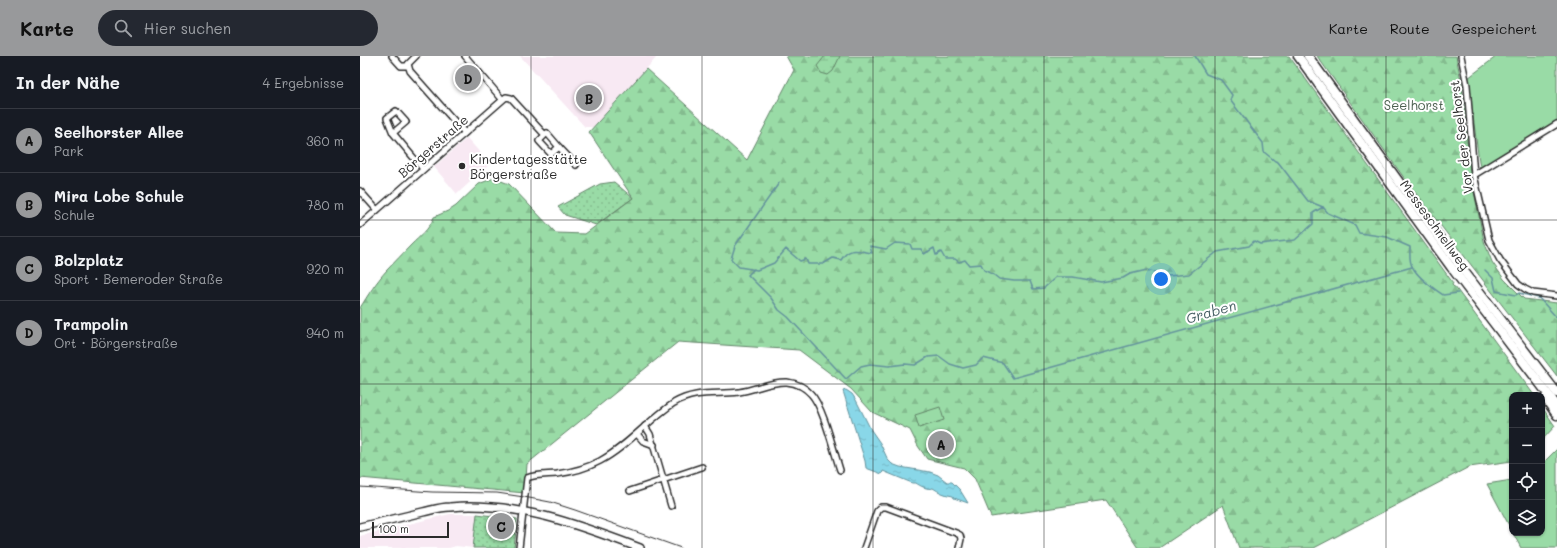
<!DOCTYPE html>
<html lang="de">
<head>
<meta charset="utf-8">
<style>
  :root { --surface:#171b24; --page:#242831; --text:#f1f3f6; --muted:#9ea1a6; --line:#363941; --accent:#98999b }
  body { margin:0; font-family:Mali,sans-serif; background:var(--page); color:var(--text) }
  .controls { position:absolute; right:12px; bottom:12px; display:grid; overflow:hidden; border-radius:8px; box-shadow:0 1px 3px #0004 }
  .controls button { width:36px; height:36px; display:grid; place-items:center; padding:0; border:0; border-bottom:1px solid var(--line); background:var(--surface); color:var(--text); font:20px sans-serif }
  .scale { position:absolute; left:12px; bottom:10px; width:77px; box-sizing:border-box; padding-left:4px; border:2px solid #2b2b2b; border-top:0; font-size:11px; line-height:14px; white-space:nowrap; color:#2b2b2b; -webkit-text-stroke:3px #fff; paint-order:stroke }
  .you { position:absolute; left:801px; top:223px; width:14px; height:14px; margin:-10px; border:3px solid #fff; border-radius:50%; background:#1a73e8; box-shadow:0 0 0 6px #1a73e833 }
  .badge { display:grid; place-items:center; width:26px; height:26px; border-radius:50%; background:var(--accent); color:#111; font-size:13px; font-weight:700 }
  .pin { position:absolute; translate:-50% -50%; border:2px solid #fff; box-shadow:0 1px 4px #0006 }
  .list { margin:0; padding:0; list-style:none }
  h2 { display:flex; justify-content:space-between; align-items:center; height:52px; margin:0; padding:0 16px; font-size:17px }
  h2 small { font-size:13px; font-weight:400; color:var(--muted) }
  .list li { display:grid; grid-template-columns:26px 1fr auto; gap:12px; align-items:center; box-sizing:border-box; height:64px; padding:0 16px; border-top:1px solid var(--line) }
  .list b { display:block; font-size:15px; white-space:nowrap }
  .list p { margin:0; font-size:13px; white-space:nowrap; color:var(--muted) }
  .list em { font-size:13px; font-style:normal; color:var(--muted) }
  .icon { flex:none; width:22px; height:22px; fill:none; stroke:currentColor; stroke-width:2; stroke-linecap:round; stroke-linejoin:round }
  .map { position:relative; flex:none; width:1197px; height:492px; overflow:hidden }
  header { display:flex; align-items:center; gap:24px; box-sizing:border-box; height:56px; padding:0 20px; background:var(--accent); color:#111 }
  header strong { font-size:19px }
  nav { display:flex; gap:22px; margin-inline-start:auto; font-size:14px }
  .search { width:280px; height:36px; background:var(--page); display:flex; align-items:center; gap:10px; box-sizing:border-box; padding:0 14px; border-radius:22px; color:var(--muted); font-size:15px }
  main { display:flex }
  aside { flex:1; background:var(--surface) }
  .map>svg:first-child { display:block }
</style>
</head>
<body>
<header>
<strong>Karte</strong>
<div class="search"><svg class="icon" aria-label="search" viewBox="0 0 24 24"><circle cx="10" cy="10" r="6"/><path d="M15 15l6 6"/></svg>Hier suchen</div>
<nav><a>Karte</a><a>Route</a><a>Gespeichert</a></nav>
</header>
<main>
<aside>
<h2>In der Nähe<small>4 Ergebnisse</small></h2>
<ul class="list">
<li><span class="badge">A</span><div><b>Seelhorster Allee</b><p>Park</p></div><em>360 m</em></li>
<li><span class="badge">B</span><div><b>Mira Lobe Schule</b><p>Schule</p></div><em>780 m</em></li>
<li><span class="badge">C</span><div><b>Bolzplatz</b><p>Sport · Bemeroder Straße</p></div><em>920 m</em></li>
<li><span class="badge">D</span><div><b>Trampolin</b><p>Ort · Börgerstraße</p></div><em>940 m</em></li>
</ul>
</aside>
<div class="map">
<svg width="1197" height="492" viewBox="0 0 1197 492">
  <defs>
    <pattern id="grass-dots" width="8" height="8" patternUnits="userSpaceOnUse"><rect width="8" height="8" fill="#99dba6"/><path d="M2 2h.1M6 6h.1" fill="none" stroke="#84bc8f" stroke-width="1.8" stroke-linecap="round"/></pattern>
    <pattern id="forest-firs" width="22" height="20" patternUnits="userSpaceOnUse"><rect width="22" height="20" fill="#99dba6"/><path d="M5 1l3.5 6h-7zM16 11l3.5 6h-7z" fill="#84bc8f"/></pattern>
    <pattern id="wetland-marsh" width="20" height="14" patternUnits="userSpaceOnUse"><rect width="20" height="14" fill="#99dba6"/><path d="M1 5h8M5 5V1M11 12h8M15 12V8" fill="none" stroke="#84bc8f"/></pattern>
    <pattern id="water-ripples" width="26" height="14" patternUnits="userSpaceOnUse"><rect width="26" height="14" fill="#89d7e8"/><path d="M2 4q2-2 4 0t4 0M15 11q2-2 4 0t4 0" fill="none" stroke="#76b9c7"/></pattern>
  </defs>
  <rect width="100%" height="100%" fill="#fff"/>
  <filter id="ink" filterUnits="userSpaceOnUse"><feTurbulence type="fractalNoise" baseFrequency=".025" numOctaves="2"/><feDisplacementMap in="SourceGraphic" scale="8" xChannelSelector="R" yChannelSelector="G"/><feConvolveMatrix kernelMatrix="1 2 1 2 8 2 1 2 1" color-interpolation-filters="sRGB"/></filter>
  <g filter="url(#ink)">
    <g fill="#f8e9f3">
      <path d="M160 0H295L296 2 234 71H225Z"/>
      <path d="M107 82 130 108 97 138 74 111Z"/>
      <path d="M90 458H117L113 492 96 490 89 492H0V480Z"/>
    </g>
    <g fill="url(#grass-dots)" stroke="#628368">
      <path d="M254 126 273 142 236 169 205 159 198 151 240 128Z"/>
      <path d="M117 458 157 463 154 492H113Z"/>
    </g>
    <g fill="url(#forest-firs)" stroke="#628368">
      <path d="M426 0H929L1093 227 1092 229 1094 231H1095L1174 339H1152V405L1109 411 954 492H879L863 449 799 492H778L746 444 631 461 615 423 604 412 567 403 558 390 550 374 512 356 491 333 439 294 318 286 167 408 165 437 0 422V252C8 239 16 226 27 214 35 206 43 197 51 189 60 180 69 174 74 161L90 154 96 150 119 128 131 123H136L149 128 196 177 225 178 273 142 229 76 286 13 387 104 434 14Z"/>
      <path d="M957 0H1096L1102 29 1110 116 1124 185 1132 206 1144 223 1164 243 1197 247V320L1047 126Z"/>
      <path d="M1182 351 1195 370 1182 384Z"/>
    </g>
    <path fill="url(#wetland-marsh)" stroke="#628368" d="M465 0H480L473 15 468 19 461 17 457 10Z"/>
    <g fill="#99dba6" stroke="#628368">
      <path d="M1137 0H1197V64L1120 113 1108 22Z"/>
      <path d="M580 351 584 364 559 372 555 359Z"/>
      <path d="M1197 393V492H1161L1153 477H1182V408Z"/>
      <path d="M1152 424V475L1127 428Z"/>
      <path d="M133 463 151 465 150 476 131 475Z"/>
    </g>
    <path fill="url(#water-ripples)" stroke="#63929c" d="M486 334 492 338 496 344 511 374 520 387 528 404 532 408 540 411 570 416 578 419 587 426H592L600 434 608 447 594 442 593 440C585 439 579 436 573 432 568 434 560 430 556 427H552L523 415 522 418 506 412 505 405 483 335Z"/>
    <g fill="none" stroke-linecap="round" stroke-linejoin="round">
      <g stroke="#63929c" stroke-width="1.5">
        <path d="M835 0 846 18 861 24 872 39 870 44 903 87 904 96 915 105 918 106 948 145 963 151"/>
        <path d="M419 127 375 190 371 203 379 211 397 214 414 207 426 193 440 205 446 203 448 208H463L473 202 481 204C490 190 498 195 512 197L510 190 526 193 535 187 550 188 552 193H561L564 198 574 192 576 199 581 196 585 203H595L599 206 605 204 609 209 621 208 624 214 634 219 639 223 654 225H670L673 233 684 232 696 221H713L741 226 763 222 770 218 787 214 808 220 829 218 857 196 889 190 894 185 900 188 935 184 953 168V157L963 151 968 157 995 169 999 177 1027 181 1050 191C1050 197 1049 205 1052 210 1057 221 1073 232 1083 239L1098 237"/>
        <path d="M394 213 388 219 411 242 419 254 428 261 486 323 501 310 510 308 529 310 545 308 555 309 568 301 579 300 590 308 603 312 616 309 623 302 643 307 653 322 1052 211"/>
        <path d="M1125 214 1133 222 1136 235 1156 239 1159 237 1179 242 1197 262"/>
      </g>
      <defs>
        <g id="minor">
          <path d="M32 0 41 10H48"/>
          <path d="M56 0 48 8 50 15 105 77"/>
          <path d="M105 0 142 43"/>
          <path d="M1101 0 1107 29 1114 119 1129 184 1140 204 1158 228 1165 233 1173 237 1197 240"/>
          <path d="M33 77 46 66 36 55 27 62 33 77 63 113"/>
          <path d="M199 91 216 109"/>
          <path d="M1114 119 1197 68"/>
          <path d="M0 135 17 154"/>
          <path d="M0 169 146 41 151 42 185 79 187 77 199 91 191 98 179 85 185 79"/>
          <path d="M285 370 290 378 311 450"/>
          <path d="M277 378 283 385 294 389"/>
          <path d="M270 435 342 411"/>
          <path d="M159 492 167 422C177 418 186 419 197 418 212 416 227 412 240 405 268 390 288 364 314 347 335 334 357 339 379 336 395 334 411 325 427 326 435 327 445 331 451 338 463 350 474 396 480 414"/>
          <path d="M504 492 517 455 521 451H526L596 477 600 479 601 483 599 492"/>
        </g>
        <path id="secondary" d="M0 471C21 466 42 461 63 456 72 454 81 451 90 451 156 445 219 469 280 492"/>
        <g id="trunk">
          <path d="M938 0 1091 211 1197 350"/>
          <path d="M948 0 1097 206 1197 337"/>
          <path d="M1185 342 1197 359"/>
        </g>
      </defs>
      <use href="#minor" stroke="#2b2b2b" stroke-width="8"/>
      <use href="#secondary" stroke="#2b2b2b" stroke-width="10"/>
      <use href="#trunk" stroke="#2b2b2b" stroke-width="11"/>
      <use href="#minor" stroke="#fff" stroke-width="5"/>
      <use href="#secondary" stroke="#fff" stroke-width="7"/>
      <use href="#trunk" stroke="#fff" stroke-width="8"/>
      <path stroke="#2b2b2b" stroke-width="1" d="M0 431 72 436 137 437 164 441 190 446 215 454 321 492"/>
    </g>
  </g>
  <path fill="none" stroke="#2b2b2b" stroke-width="1" stroke-opacity="0.55" d="M171 0V492M342 0V492M513 0V492M684 0V492M855 0V492M1026 0V492M0 164H1197M0 328H1197"/>
  <circle fill="#2b2b2b" stroke="#fff" stroke-width="1.5" cx="102" cy="110" r="4"/>
  <g text-anchor="middle" stroke-width="4" stroke-linejoin="round" paint-order="stroke">
    <g font-size="13" fill="#4c6050" stroke="#fff">
      <text x="1054" y="54">Seelhorst</text>
    </g>
    <g font-size="13" fill="#2b2b2b" stroke="#fff">
      <text transform="translate(1101 81) rotate(-97)" y="5">Vor der Seelhorst</text>
      <text transform="translate(73 90) rotate(-41)" y="5">Börgerstraße</text>
      <text transform="translate(1075 169) rotate(54)" y="5">Messeschnellweg</text>
    </g>
    <g font-size="13" fill="#2b2b2b" stroke="#fff" text-anchor="start">
      <text x="110" y="108">Kindertagesstätte<tspan x="110" dy="15">Börgerstraße</tspan></text>
    </g>
    <g font-size="14" font-style="italic" fill="#475f64" stroke="#fff">
      <text transform="translate(851 256) rotate(-16)" y="5">Graben</text>
    </g>
  </g>
</svg>
<div class="controls">
<button>+</button>
<button>−</button>
<button><svg class="icon" aria-label="locate" viewBox="0 0 24 24"><circle cx="12" cy="12" r="6"/><path d="M12 2v4M12 18v4M2 12h4M18 12h4"/></svg></button>
<button><svg class="icon" aria-label="layers" viewBox="0 0 24 24"><path d="M12 4l9 5-9 5-9-5zM3 14l9 5 9-5"/></svg></button>
</div>
<div class="scale">100 m</div>
<div class="you"></div>
<div class="pin badge" style="left:581px;top:388px">A</div>
<div class="pin badge" style="left:229px;top:42px">B</div>
<div class="pin badge" style="left:141px;top:470px">C</div>
<div class="pin badge" style="left:108px;top:22px">D</div>
</div>
</main>
</body>
</html>
